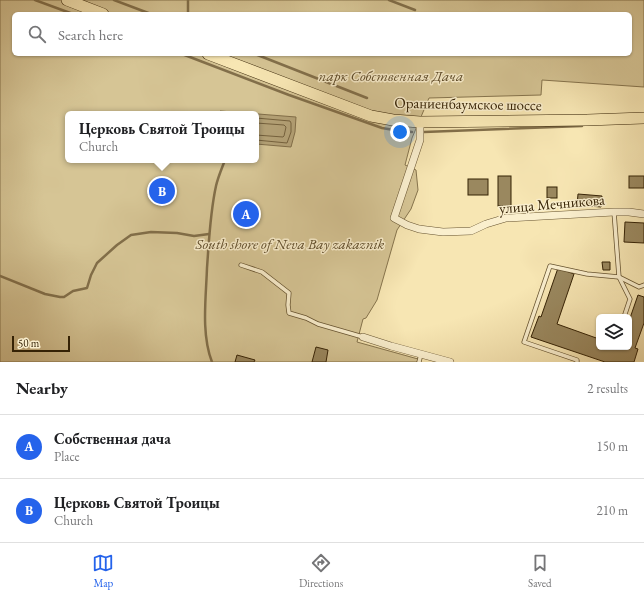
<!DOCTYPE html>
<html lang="en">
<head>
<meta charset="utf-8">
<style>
  :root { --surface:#fff; --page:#f2f2f2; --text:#202124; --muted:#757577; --line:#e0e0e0; --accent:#2563eb }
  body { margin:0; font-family:"EB Garamond",serif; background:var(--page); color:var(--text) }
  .controls { position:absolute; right:12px; bottom:12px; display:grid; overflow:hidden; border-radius:6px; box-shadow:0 1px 3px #0004 }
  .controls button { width:36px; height:36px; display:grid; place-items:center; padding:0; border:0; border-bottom:1px solid var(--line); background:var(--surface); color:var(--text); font:20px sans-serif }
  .scale { position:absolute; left:12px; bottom:10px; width:58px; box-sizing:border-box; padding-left:4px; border:2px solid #352205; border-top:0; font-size:11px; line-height:14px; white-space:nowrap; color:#352205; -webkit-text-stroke:3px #faefce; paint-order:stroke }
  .you { position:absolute; left:400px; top:132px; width:14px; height:14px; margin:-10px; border:3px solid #fff; border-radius:50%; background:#1a73e8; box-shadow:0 0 0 6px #1a73e833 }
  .badge { display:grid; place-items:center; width:26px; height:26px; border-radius:50%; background:var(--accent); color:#fff; font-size:13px; font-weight:700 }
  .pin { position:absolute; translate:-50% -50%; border:2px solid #fff; box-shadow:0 1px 4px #0006 }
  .popup { position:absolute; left:65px; top:111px; width:194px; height:52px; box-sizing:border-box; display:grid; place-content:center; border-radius:6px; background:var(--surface); filter:drop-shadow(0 1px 3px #0005); font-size:13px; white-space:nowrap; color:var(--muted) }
  .popup b { font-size:15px; color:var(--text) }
  .popup::after { content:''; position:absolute; left:50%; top:100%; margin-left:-8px; border:8px solid transparent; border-top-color:var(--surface) }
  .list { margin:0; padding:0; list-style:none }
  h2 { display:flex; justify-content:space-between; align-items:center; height:52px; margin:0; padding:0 16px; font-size:17px }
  h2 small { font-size:13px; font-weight:400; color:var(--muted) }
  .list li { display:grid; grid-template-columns:26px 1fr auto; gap:12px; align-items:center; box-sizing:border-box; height:64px; padding:0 16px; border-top:1px solid var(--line) }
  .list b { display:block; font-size:15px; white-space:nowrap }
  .list p { margin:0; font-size:13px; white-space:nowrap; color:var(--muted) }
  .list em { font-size:13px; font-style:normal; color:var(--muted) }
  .icon { flex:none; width:22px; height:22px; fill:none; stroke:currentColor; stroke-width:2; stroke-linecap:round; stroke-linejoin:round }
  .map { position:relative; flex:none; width:644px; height:362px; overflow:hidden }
  .search { position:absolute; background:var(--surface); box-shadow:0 1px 3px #0004; left:12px; right:12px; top:12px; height:44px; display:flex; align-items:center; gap:10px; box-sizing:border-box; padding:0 14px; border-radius:6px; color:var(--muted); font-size:15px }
  .sheet { height:180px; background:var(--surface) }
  nav { display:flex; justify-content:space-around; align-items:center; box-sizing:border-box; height:56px; border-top:1px solid var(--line); background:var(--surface); font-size:11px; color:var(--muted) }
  nav a { display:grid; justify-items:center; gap:2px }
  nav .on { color:var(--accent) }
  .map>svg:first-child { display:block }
</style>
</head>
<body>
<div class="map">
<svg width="644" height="362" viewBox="0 0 644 362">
  <rect width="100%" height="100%" fill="#f7e6b3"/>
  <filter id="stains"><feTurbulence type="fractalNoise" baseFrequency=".005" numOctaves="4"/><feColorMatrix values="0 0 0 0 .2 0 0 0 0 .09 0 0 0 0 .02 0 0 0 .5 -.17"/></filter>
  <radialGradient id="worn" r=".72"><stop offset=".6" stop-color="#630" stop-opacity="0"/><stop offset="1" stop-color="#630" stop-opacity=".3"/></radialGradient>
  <path fill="#d6c595" stroke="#86744d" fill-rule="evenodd" d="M0 0H644V87L542 80 541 95 429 98 412 138 405 165 416 170 418 190 411 209 397 230 377 300 366 318 363 319 357 342 418 359 417 362H0ZM14 14H630V54H14ZM68 114H256V160H68Z"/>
  <path fill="#b5a378" stroke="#826f4a" d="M220 111 296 117 295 132 291 147 256 144V114H219Z"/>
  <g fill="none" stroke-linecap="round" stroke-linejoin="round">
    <g stroke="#75623e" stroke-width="1">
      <path d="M256 118 290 121 291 123V132L287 143 256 140"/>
      <path d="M256 123 284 125 286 127 284 136 283 137 256 135"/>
    </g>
    <g stroke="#826f4a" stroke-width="2.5">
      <path d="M35 0 73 14"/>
      <path d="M114 0 151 14"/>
      <path d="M389 0 415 10"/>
      <path d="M188 14V0"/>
      <path d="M182 54 289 95 382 128 394 130 412 132"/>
      <path d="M255 54 367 98"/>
      <path d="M424 132 582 126"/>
      <path d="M0 276 45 294 60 297H64L73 291 87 288 91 275 97 263 117 245 131 235 151 232 177 233 194 236 209 234"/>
      <path d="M212 362C201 334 206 298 207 268 209 241 210 213 216 186 218 177 222 168 225 160"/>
    </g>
  </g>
  <g fill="#9a885f" stroke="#352205">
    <rect x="498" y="176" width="13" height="30"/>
    <rect x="629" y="176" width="15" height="12"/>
    <rect x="468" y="179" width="20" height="16"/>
    <path d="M154 184H169V185L175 186V188H176L175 196H174V198H153V197H149V195H148L149 187H150V185H154Z"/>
    <rect x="547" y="187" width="10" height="11"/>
    <path d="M578 194 602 196 601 207 577 205Z"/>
    <path d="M241 207H252V209H257V221L235 220V208H241Z"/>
    <path d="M625 222 644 223V243L624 242Z"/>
    <path d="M602 262H610V270H603Z"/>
    <path d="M558 268 574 274 557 324 599 339V347H629V321L638 295 644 297V323L635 348 638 349 634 362H605L531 337 539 316 541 317Z"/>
    <path d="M316 347 328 350 326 362H312Z"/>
    <path d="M237 355 255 360 254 362H235Z"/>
  </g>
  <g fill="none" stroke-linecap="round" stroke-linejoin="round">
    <defs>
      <g id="service">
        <path d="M614 212 619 277 630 299 624 317"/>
        <path d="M241 265 262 272 289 293 288 305 289 313 306 318 318 324 363 337"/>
        <path d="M419 362 421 354"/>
        <path d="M577 362V360L524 342 550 266 587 274 619 277 639 287 644 285"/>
      </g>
      <g id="minor">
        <path d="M420 122V140L394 218 407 225 419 229 443 232 471 231 486 224 506 218 614 212H629L644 214"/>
        <path d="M363 337 391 346 450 362"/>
      </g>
      <g id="primary">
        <path d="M67 0 103 14"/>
        <path d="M208 54 371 116 393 120 420 122 587 120 644 118"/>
      </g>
    </defs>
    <use href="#service" stroke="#665330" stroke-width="5"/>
    <use href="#minor" stroke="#665330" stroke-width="8"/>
    <use href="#primary" stroke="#352205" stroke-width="12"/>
    <use href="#service" stroke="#faefce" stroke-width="3.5"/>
    <use href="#minor" stroke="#faefce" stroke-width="7"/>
    <use href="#primary" stroke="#f7e6b3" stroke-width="11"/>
  </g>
  <g text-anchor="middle" stroke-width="3" stroke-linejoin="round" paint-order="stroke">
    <g font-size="15" font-style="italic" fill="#5d4b29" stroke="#faefce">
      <text x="391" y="81">парк Собственная Дача</text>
      <text x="290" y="249">South shore of Neva Bay zakaznik</text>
    </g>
    <g font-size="15" fill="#352205" stroke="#faefce">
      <text transform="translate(468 104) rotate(1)" y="5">Ораниенбаумское шоссе</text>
      <text transform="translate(552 204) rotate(-5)" y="5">улица Мечникова</text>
    </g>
  </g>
  <rect width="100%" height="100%" filter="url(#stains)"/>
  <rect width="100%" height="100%" fill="url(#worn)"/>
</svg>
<div class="controls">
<button><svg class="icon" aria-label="layers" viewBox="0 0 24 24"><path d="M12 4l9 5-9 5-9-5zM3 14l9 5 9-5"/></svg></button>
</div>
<div class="scale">50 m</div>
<div class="you"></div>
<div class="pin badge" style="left:246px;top:214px">A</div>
<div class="pin badge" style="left:162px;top:191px">B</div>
<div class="popup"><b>Церковь Святой Троицы</b>Church</div>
<div class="search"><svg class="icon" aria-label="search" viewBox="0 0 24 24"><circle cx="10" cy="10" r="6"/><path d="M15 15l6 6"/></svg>Search here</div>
</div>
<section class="sheet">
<h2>Nearby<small>2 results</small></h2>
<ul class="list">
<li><span class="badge">A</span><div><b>Собственная дача</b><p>Place</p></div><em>150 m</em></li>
<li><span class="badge">B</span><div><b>Церковь Святой Троицы</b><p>Church</p></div><em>210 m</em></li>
</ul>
</section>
<nav>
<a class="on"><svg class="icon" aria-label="map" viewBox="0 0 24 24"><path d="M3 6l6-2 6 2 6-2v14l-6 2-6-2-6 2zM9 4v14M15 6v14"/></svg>Map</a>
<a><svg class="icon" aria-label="directions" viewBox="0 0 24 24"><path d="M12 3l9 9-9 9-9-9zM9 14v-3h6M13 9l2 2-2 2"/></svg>Directions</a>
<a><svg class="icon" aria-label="saved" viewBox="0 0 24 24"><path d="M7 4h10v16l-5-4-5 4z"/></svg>Saved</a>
</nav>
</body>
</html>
